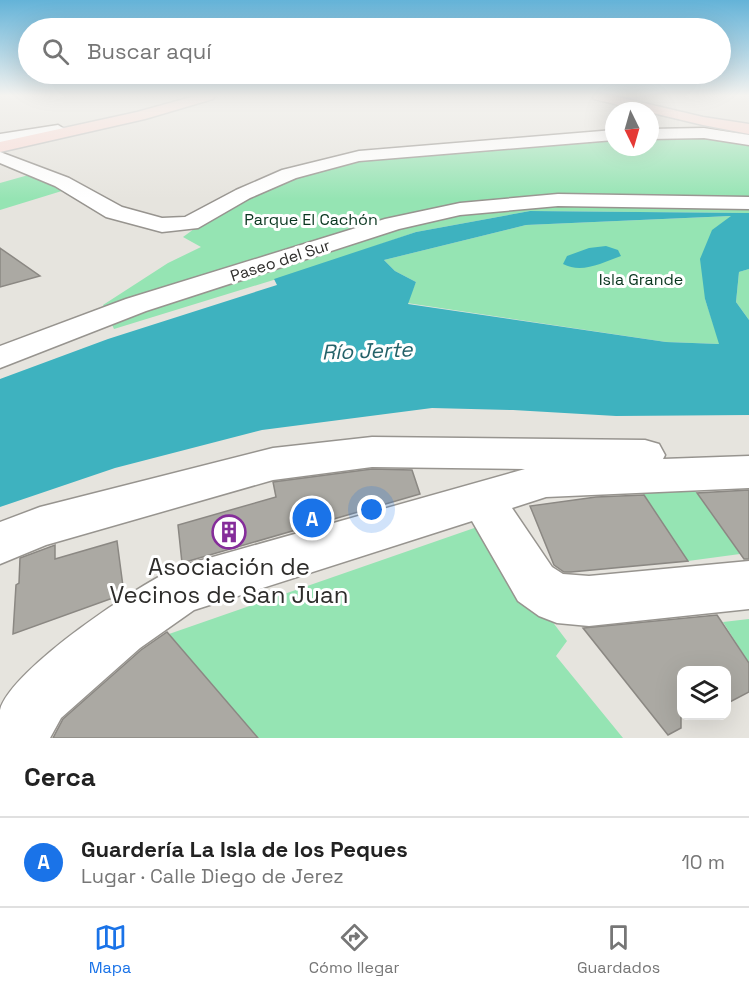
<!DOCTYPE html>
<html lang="es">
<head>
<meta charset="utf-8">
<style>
  :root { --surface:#fff; --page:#f6f6f6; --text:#222; --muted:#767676; --line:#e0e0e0; --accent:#1a73e8 }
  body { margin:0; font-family:"Space Grotesk",sans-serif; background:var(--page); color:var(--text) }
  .controls { position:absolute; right:18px; bottom:18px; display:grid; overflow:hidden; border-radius:12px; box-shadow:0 6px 24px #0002 }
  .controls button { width:54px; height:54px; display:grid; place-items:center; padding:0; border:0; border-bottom:2px solid var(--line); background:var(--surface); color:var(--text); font:30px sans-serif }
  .compass { position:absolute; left:605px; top:102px; width:54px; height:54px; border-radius:50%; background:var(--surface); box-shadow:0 6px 24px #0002; rotate:175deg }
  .you { position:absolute; left:372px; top:510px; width:21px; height:21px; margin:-15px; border:4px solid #fff; border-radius:50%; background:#1a73e8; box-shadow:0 0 0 9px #1a73e833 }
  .badge { display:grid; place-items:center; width:39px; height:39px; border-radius:50%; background:var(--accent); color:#fff; font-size:20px; font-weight:700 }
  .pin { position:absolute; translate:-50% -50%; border:3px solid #fff; box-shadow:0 2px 6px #0006 }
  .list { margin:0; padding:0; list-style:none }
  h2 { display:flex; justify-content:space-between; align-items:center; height:78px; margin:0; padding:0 24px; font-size:26px }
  h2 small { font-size:20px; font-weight:400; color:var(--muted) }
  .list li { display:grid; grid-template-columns:39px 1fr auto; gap:18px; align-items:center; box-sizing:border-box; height:90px; padding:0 24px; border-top:2px solid var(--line) }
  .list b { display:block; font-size:22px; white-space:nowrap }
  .list p { margin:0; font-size:20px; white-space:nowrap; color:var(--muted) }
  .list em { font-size:20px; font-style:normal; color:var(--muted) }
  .icon { flex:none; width:33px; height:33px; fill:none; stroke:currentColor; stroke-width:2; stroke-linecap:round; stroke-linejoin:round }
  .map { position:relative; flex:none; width:749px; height:738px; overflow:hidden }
  .search { position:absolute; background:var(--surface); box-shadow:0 6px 24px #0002; left:18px; right:18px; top:18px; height:66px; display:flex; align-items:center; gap:15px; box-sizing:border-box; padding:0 21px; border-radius:33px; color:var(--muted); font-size:22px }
  .sheet { height:168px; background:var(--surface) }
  nav { display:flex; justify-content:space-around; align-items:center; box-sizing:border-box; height:84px; border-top:2px solid var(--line); background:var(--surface); font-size:16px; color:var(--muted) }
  nav a { display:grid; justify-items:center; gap:3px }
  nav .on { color:var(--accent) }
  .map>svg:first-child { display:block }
</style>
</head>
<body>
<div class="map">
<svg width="749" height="738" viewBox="0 0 749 738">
  <rect width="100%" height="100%" fill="#e6e4de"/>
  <g fill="#95e4b3">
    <path d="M701 136 749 143V213L530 211 416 232 306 270 114 329 103 305 168 263 201 247 183 237 205 221 296 174 357 160 614 138V147H650V137Z"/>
    <path d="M32 174 65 190 0 210V183Z"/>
    <path d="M732 216 705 299 720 344 666 342 407 303 416 282 395 271 384 260 526 225Z"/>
    <path d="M749 269V320L736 302 739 272Z"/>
    <path d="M694 489 740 554 688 561 641 491Z"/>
    <path d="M480 526 567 641 556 656 623 738H258L169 634Z"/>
    <path d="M749 619V663L723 622Z"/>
  </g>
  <g fill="#3eb2bf" fill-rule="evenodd">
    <path d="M530 211 749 213V269L739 272 736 302 749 320V415L616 416 513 410 432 408 262 430 115 468 0 507V379L108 339 277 285 274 279 416 232ZM731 216 712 230 700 259 705 299 719 344 666 342 408 304 416 282 395 271 384 260 526 225Z"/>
    <path d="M606 246 618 250 621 256C601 263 582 274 563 264L567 256 589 248Z"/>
  </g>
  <g fill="#aba9a3" stroke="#8b8883" stroke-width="1.5">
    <path d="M0 248 40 276 0 287Z"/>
    <path d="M372 469 412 470 420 494 182 563 178 525 276 497 273 482Z"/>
    <path d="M749 490V559H744L697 493Z"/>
    <path d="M644 495 688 561 571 572H564L554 565 530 506 596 497Z"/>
    <path d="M117 541 124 594 13 634 16 585 19 583 20 558 55 545V559Z"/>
    <path d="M717 615 749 663V692L726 704V670H681V728L668 735 583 628Z"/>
    <path d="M167 632 258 738H53L63 719 141 650Z"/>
  </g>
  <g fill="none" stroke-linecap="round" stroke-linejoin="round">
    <defs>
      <g id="minor">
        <path d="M58 125 66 130 63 133 0 144V134Z"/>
        <path d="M704 128 749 135V145L704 138 650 139V129Z"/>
        <path d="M614 130V140L359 161 296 178 250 198 198 228 162 232 106 217 55 186 0 163V152L69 178 122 207 162 218 185 217 236 190 282 170 359 151Z"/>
        <path d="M558 194 749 197V209L558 206 460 215 399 229 146 311 0 368V346L126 299 385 219 460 203Z"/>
        <path d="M372 437 645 440 659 444 665 455 663 459 749 456V488L546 497 512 508 552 567 563 574 589 576 749 561V609L589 626 557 623 539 616 518 601 472 521 194 610 140 648 61 718 50 738H0C0 730 0 718 0 710 11 669 141 582 181 566L525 469 372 467 273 480 46 545 0 564V522L40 507 273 448Z"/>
      </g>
      <g id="major">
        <path d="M195 96H215L213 99 145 119 0 152V142L137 112Z"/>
        <path d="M592 96H614L703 117 749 124V134L703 125 594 99Z"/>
      </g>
    </defs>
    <use href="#minor" stroke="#97948f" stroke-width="3"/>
    <use href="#major" stroke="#c0c0bf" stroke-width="3"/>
    <use href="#minor" fill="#fff" fill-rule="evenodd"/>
    <use href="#major" fill="#fbdcd7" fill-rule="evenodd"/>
  </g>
  <linearGradient id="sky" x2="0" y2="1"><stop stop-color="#64b3d8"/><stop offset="0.48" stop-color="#f4f3f0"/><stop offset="1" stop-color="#f4f3f0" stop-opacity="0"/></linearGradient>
  <rect width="749" height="199" fill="url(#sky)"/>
  <defs>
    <symbol id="building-ring" viewBox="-11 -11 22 22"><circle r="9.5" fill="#fff" stroke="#852d9a" stroke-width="1.5"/><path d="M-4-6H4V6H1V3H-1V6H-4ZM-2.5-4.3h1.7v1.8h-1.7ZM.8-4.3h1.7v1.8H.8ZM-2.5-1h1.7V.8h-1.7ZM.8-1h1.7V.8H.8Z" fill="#852d9a"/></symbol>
  </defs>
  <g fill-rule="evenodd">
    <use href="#building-ring" x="210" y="513" width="38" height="38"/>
  </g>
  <g text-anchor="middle" stroke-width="6" stroke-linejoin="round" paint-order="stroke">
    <g font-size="16" fill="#08351e" stroke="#fff">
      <text x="311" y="225">Parque El Cachón</text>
      <text x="641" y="285">Isla Grande</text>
    </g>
    <g font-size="16" fill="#2e2d2b" stroke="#fff">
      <text transform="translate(280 260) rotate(-18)" y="6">Paseo del Sur</text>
    </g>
    <g font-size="21" font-style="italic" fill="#246269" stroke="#fff">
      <text transform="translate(367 351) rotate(-2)" y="7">Río Jerte</text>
    </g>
    <g font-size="24" fill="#2e2d2b" stroke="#fff">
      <text x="229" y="575">Asociación de<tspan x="229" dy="28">Vecinos de San Juan</tspan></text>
    </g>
  </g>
</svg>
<div class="controls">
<button><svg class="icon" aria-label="layers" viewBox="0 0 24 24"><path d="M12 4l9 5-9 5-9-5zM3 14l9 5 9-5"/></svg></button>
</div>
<svg class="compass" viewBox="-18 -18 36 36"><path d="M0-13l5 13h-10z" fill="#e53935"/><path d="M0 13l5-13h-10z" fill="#767676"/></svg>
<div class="you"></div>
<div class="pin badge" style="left:312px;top:518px">A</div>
<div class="search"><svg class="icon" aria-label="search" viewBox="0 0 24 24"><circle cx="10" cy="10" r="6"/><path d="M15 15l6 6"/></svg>Buscar aquí</div>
</div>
<section class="sheet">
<h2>Cerca<small></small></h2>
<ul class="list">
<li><span class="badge">A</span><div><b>Guardería La Isla de los Peques</b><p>Lugar · Calle Diego de Jerez</p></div><em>10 m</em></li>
</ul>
</section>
<nav>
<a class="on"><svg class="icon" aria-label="map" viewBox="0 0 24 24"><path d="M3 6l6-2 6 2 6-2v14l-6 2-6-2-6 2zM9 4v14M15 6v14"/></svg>Mapa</a>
<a><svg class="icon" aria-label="directions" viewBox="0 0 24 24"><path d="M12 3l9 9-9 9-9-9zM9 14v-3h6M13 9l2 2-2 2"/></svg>Cómo llegar</a>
<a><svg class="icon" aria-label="saved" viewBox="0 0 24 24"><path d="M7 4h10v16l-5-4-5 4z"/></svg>Guardados</a>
</nav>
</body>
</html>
